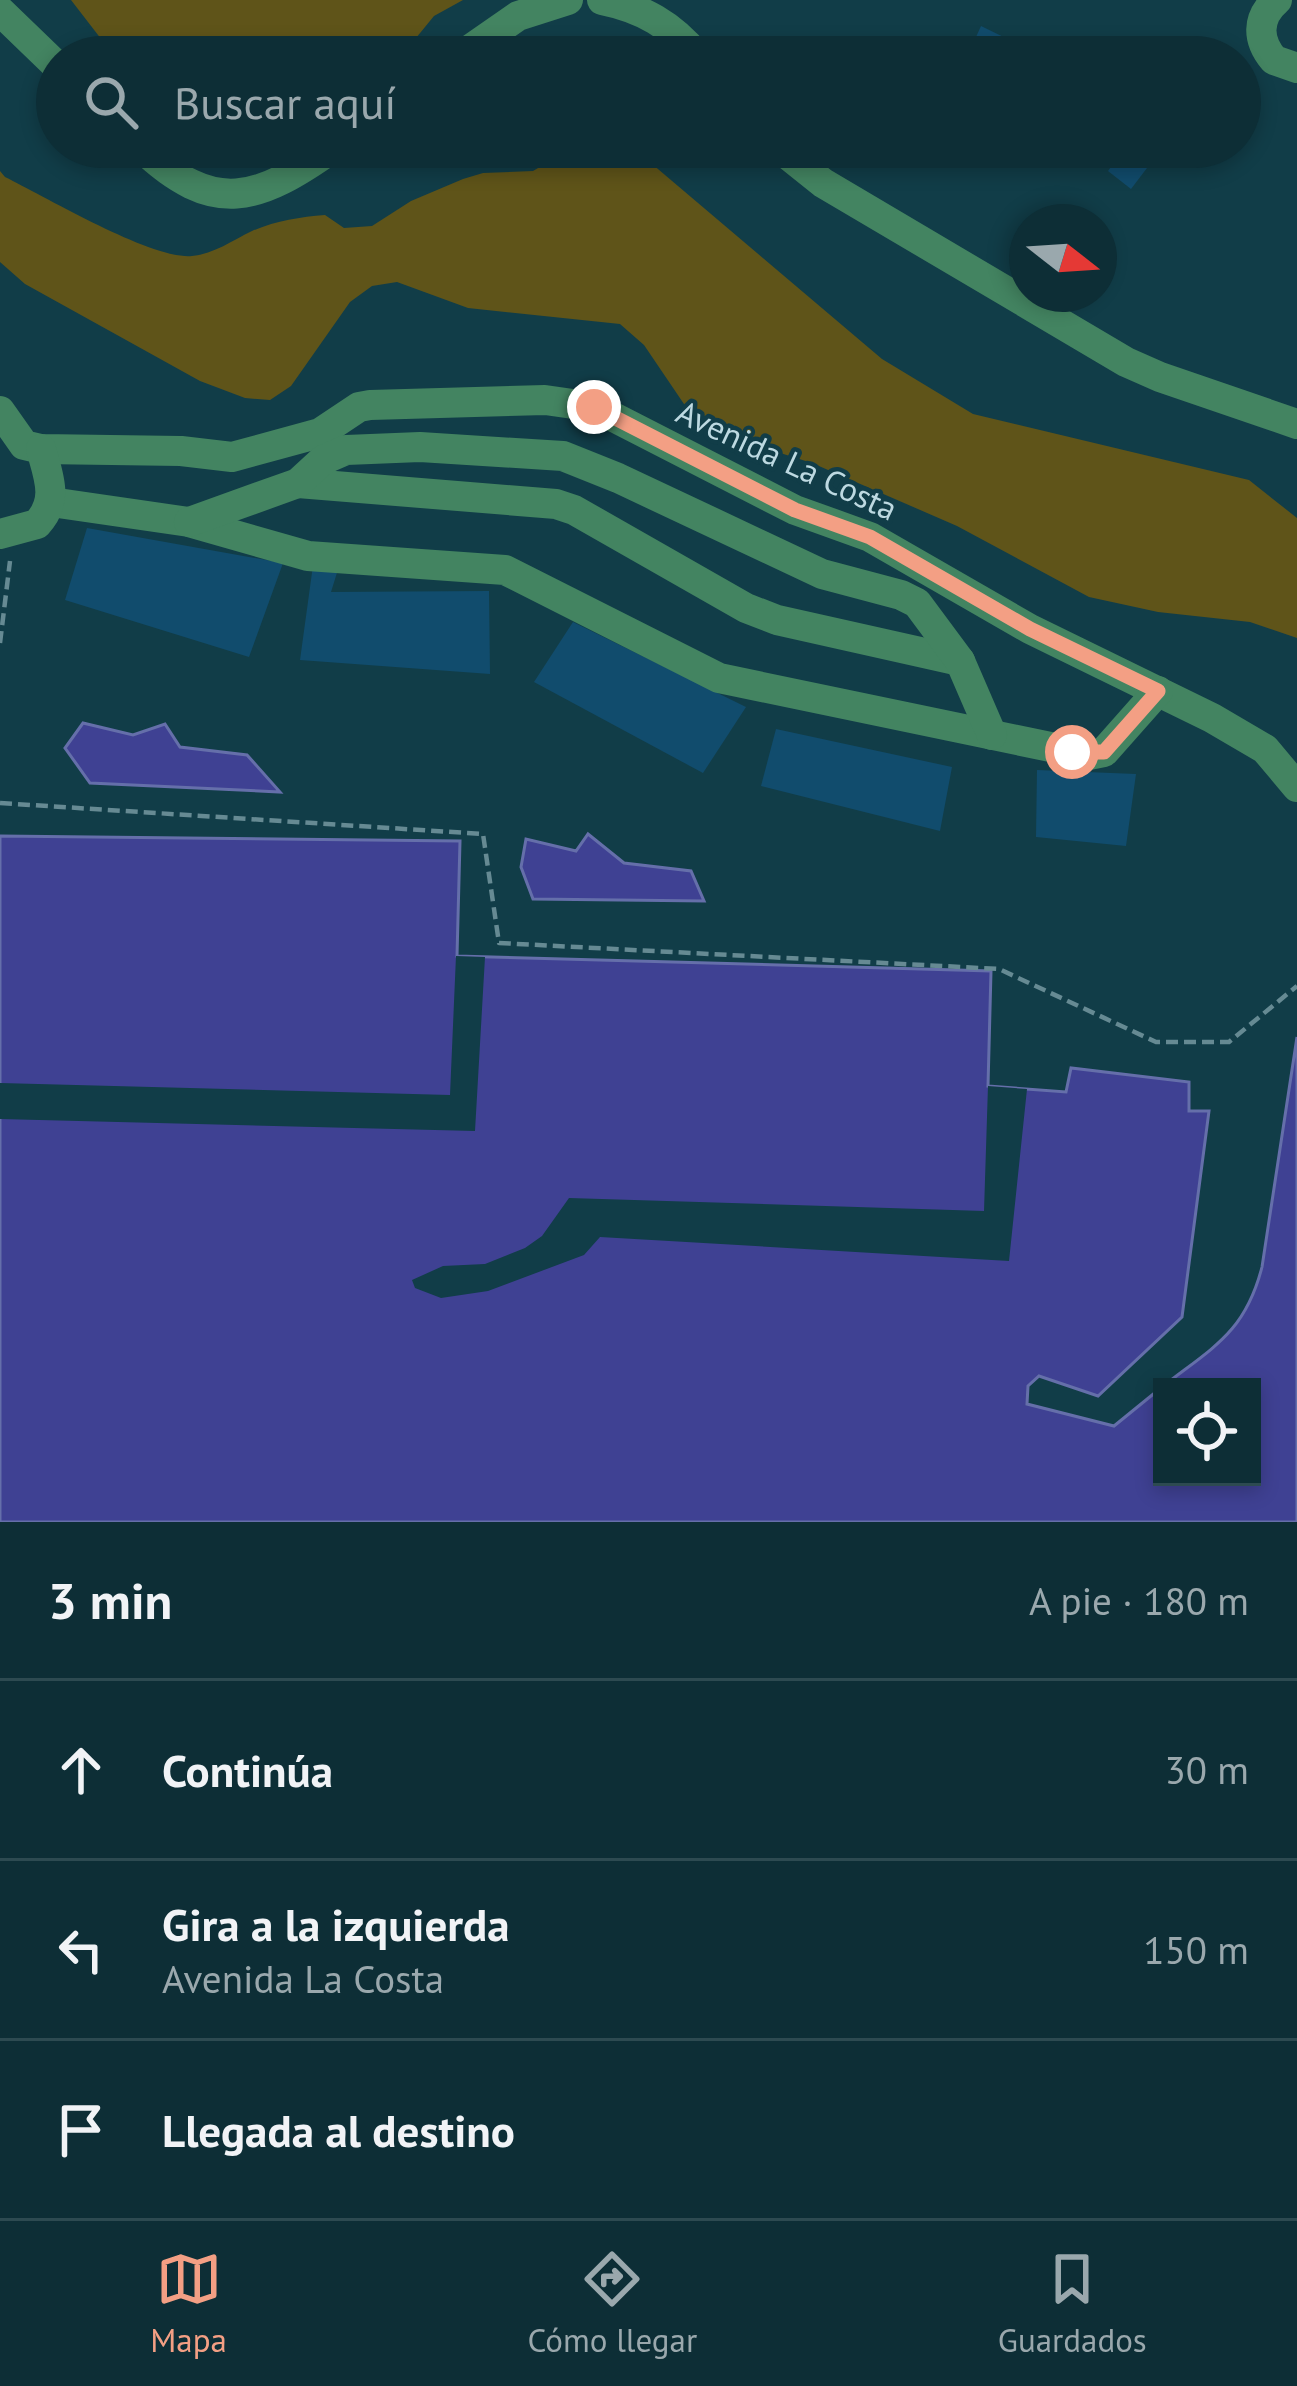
<!DOCTYPE html>
<html lang="es">
<head>
<meta charset="utf-8">
<style>
  :root { --surface:#0d2e36; --page:#16363e; --text:#f1f3f6; --muted:#9aa8ad; --line:#2d4a51; --accent:#f39f84 }
  body { margin:0; font-family:"PT Sans",sans-serif; background:var(--page); color:var(--text) }
  .controls { position:absolute; right:36px; bottom:36px; display:grid; overflow:hidden; border-radius:0px; box-shadow:0 6px 18px #0003 }
  .controls button { width:108px; height:108px; display:grid; place-items:center; padding:0; border:0; border-bottom:3px solid var(--line); background:var(--surface); color:var(--text); font:60px sans-serif }
  .compass { position:absolute; left:1009px; top:204px; width:108px; height:108px; border-radius:50%; background:var(--surface); box-shadow:0 6px 18px #0003; rotate:107deg }
  .stop { position:absolute; width:36px; height:36px; margin:-27px; border:9px solid #f39f84; border-radius:50%; background:#fff }
  .stop.end { background:#f39f84; border-color:#fff; box-shadow:0 3px 12px #0008 }
  .list { margin:0; padding:0; list-style:none }
  h2 { display:flex; justify-content:space-between; align-items:center; height:156px; margin:0; padding:0 48px; font-size:51px }
  h2 small { font-size:39px; font-weight:400; color:var(--muted) }
  .list li { display:grid; grid-template-columns:78px 1fr auto; gap:36px; align-items:center; box-sizing:border-box; height:180px; padding:0 48px; border-top:3px solid var(--line) }
  .list b { display:block; font-size:45px; white-space:nowrap }
  .list p { margin:0; font-size:39px; white-space:nowrap; color:var(--muted) }
  .list em { font-size:39px; font-style:normal; color:var(--muted) }
  .icon { flex:none; width:66px; height:66px; fill:none; stroke:currentColor; stroke-width:2; stroke-linecap:round; stroke-linejoin:round }
  .map { position:relative; flex:none; width:1297px; height:1522px; overflow:hidden }
  .search { position:absolute; background:var(--surface); box-shadow:0 6px 18px #0003; left:36px; right:36px; top:36px; height:132px; display:flex; align-items:center; gap:30px; box-sizing:border-box; padding:0 42px; border-radius:66px; color:var(--muted); font-size:45px }
  .sheet { height:696px; background:var(--surface) }
  nav { display:flex; justify-content:space-around; align-items:center; box-sizing:border-box; height:168px; border-top:3px solid var(--line); background:var(--surface); font-size:33px; color:var(--muted) }
  nav a { display:grid; justify-items:center; gap:6px }
  nav .on { color:var(--accent) }
  .map>svg:first-child { display:block }
</style>
</head>
<body>
<div class="map">
<svg width="1297" height="1522" viewBox="0 0 1297 1522">
  <rect width="100%" height="100%" fill="#113d48"/>
  <g fill="#5f5419">
    <path d="M71 0H463L434 16 416 38 371 57H115Z"/>
    <path d="M574 147H632L882 359 973 414 1249 480 1297 518V638L1250 622 1158 612 1089 597 957 526 812 463 761 447 686 407 644 345 620 324 468 308 397 282 372 286 350 302 291 386 270 400 245 398 200 381 25 284 0 262V171L5 177C46 197 152 260 192 256 214 254 233 240 252 231 275 221 300 217 325 215L344 228 372 226 411 201 463 179 483 173 533 171Z"/>
  </g>
  <g fill="#3f4193" stroke="#656faa" stroke-width="3">
    <path d="M83 723 133 735 165 724 180 747 247 755 280 792 90 783 65 748Z"/>
    <path d="M588 834 624 863 691 871 704 901 533 899 521 867 526 839 576 851Z"/>
    <path d="M0 836 460 841 457 956 991 971 988 1086 1066 1092 1071 1068 1189 1082V1111H1209L1182 1317 1098 1396 1039 1376 1028 1386 1027 1404 1114 1426 1162 1387V1477H1252V1387H1162C1213 1347 1245 1333 1262 1267L1297 1037V1522H0Z"/>
  </g>
  <g fill="#113d48">
    <path d="M456 956 485 957 475 1131 0 1119V1083L450 1095Z"/>
    <path d="M988 1086 1027 1089 1009 1261 600 1237 584 1255 488 1291 441 1298 415 1288 412 1280 443 1266 485 1264 525 1248 542 1236 569 1198 984 1211Z"/>
  </g>
  <g fill="#114c6d">
    <path d="M981 26 1018 44 1012 57H967Z"/>
    <path d="M1125 147H1163L1131 189 1108 171Z"/>
    <path d="M87 528 283 563 249 657 65 600Z"/>
    <path d="M314 558 340 563 331 592 489 591 490 674 300 660Z"/>
    <path d="M573 622 746 707 703 773 534 682Z"/>
    <path d="M776 729 952 767 940 831 761 786Z"/>
    <path d="M1037 770 1136 774 1126 846 1036 837Z"/>
  </g>
  <g fill="none" stroke-linecap="round" stroke-linejoin="round">
    <g stroke="#668a93" stroke-width="4.5" stroke-dasharray="12 6" stroke-linecap="butt">
      <path d="M0 643 10 561"/>
      <path d="M0 803 483 834 499 943 999 969 1156 1042H1229L1297 986"/>
    </g>
    <g stroke="#438461" stroke-width="30">
      <path d="M602 0C642 8 672 25 698 57"/>
      <path d="M1277 0C1256 18 1257 40 1274 60L1297 68"/>
      <path d="M0 11 57 66"/>
      <path d="M459 57 518 16 568 0"/>
      <path d="M141 147C214 217 258 201 334 147"/>
      <path d="M778 147 823 183 1126 362 1160 377 1297 424"/>
      <path d="M0 411 24 445 41 449 181 451 232 457 320 433 359 407 370 405 545 400 594 407 795 510 870 537 1030 629 1212 718 1265 749 1297 787"/>
      <path d="M298 483 556 504 574 510 746 608 777 620 960 661"/>
      <path d="M51 502 189 522 308 556 505 570 719 678 1089 755 1104 752 1158 691"/>
      <path d="M189 522 298 483 323 460 346 450 420 447 563 456 618 478 822 574 901 595 917 603 960 661 992 735"/>
      <path d="M0 534 37 524C59 500 49 478 41 449"/>
    </g>
  </g>
  <g fill="none" stroke-linecap="round" stroke-linejoin="round">
    <path stroke="#f39f84" stroke-width="15" d="M594 407 795 510 870 537 1030 629 1158 691 1104 752H1072"/>
  </g>
  <g text-anchor="middle" stroke-width="9" stroke-linejoin="round" paint-order="stroke">
    <g font-size="33" fill="#bdd9e1" stroke="#113d48">
      <text transform="translate(787 460) rotate(25)" y="12">Avenida La Costa</text>
    </g>
  </g>
</svg>
<div class="controls">
<button><svg class="icon" aria-label="locate" viewBox="0 0 24 24"><circle cx="12" cy="12" r="6"/><path d="M12 2v4M12 18v4M2 12h4M18 12h4"/></svg></button>
</div>
<svg class="compass" viewBox="-18 -18 36 36"><path d="M0-13l5 13h-10z" fill="#e53935"/><path d="M0 13l5-13h-10z" fill="#9aa8ad"/></svg>
<div class="stop" style="left:1072px;top:752px"></div>
<div class="stop end" style="left:594px;top:407px"></div>
<div class="search"><svg class="icon" aria-label="search" viewBox="0 0 24 24"><circle cx="10" cy="10" r="6"/><path d="M15 15l6 6"/></svg>Buscar aquí</div>
</div>
<section class="sheet">
<h2>3 min<small>A pie · 180 m</small></h2>
<ul class="list">
<li><svg class="icon" aria-label="ahead" viewBox="0 0 24 24"><path d="M12 20V5M6 11l6-6 6 6"/></svg><div><b>Continúa</b></div><em>30 m</em></li>
<li><svg class="icon" aria-label="left" viewBox="0 0 24 24"><path d="M17 20v-9H6M10 6l-5 5 5 5"/></svg><div><b>Gira a la izquierda</b><p>Avenida La Costa</p></div><em>150 m</em></li>
<li><svg class="icon" aria-label="arrive" viewBox="0 0 24 24"><path d="M6 21V4h12l-3 4 3 4H6"/></svg><div><b>Llegada al destino</b></div></li>
</ul>
</section>
<nav>
<a class="on"><svg class="icon" aria-label="map" viewBox="0 0 24 24"><path d="M3 6l6-2 6 2 6-2v14l-6 2-6-2-6 2zM9 4v14M15 6v14"/></svg>Mapa</a>
<a><svg class="icon" aria-label="directions" viewBox="0 0 24 24"><path d="M12 3l9 9-9 9-9-9zM9 14v-3h6M13 9l2 2-2 2"/></svg>Cómo llegar</a>
<a><svg class="icon" aria-label="saved" viewBox="0 0 24 24"><path d="M7 4h10v16l-5-4-5 4z"/></svg>Guardados</a>
</nav>
</body>
</html>
